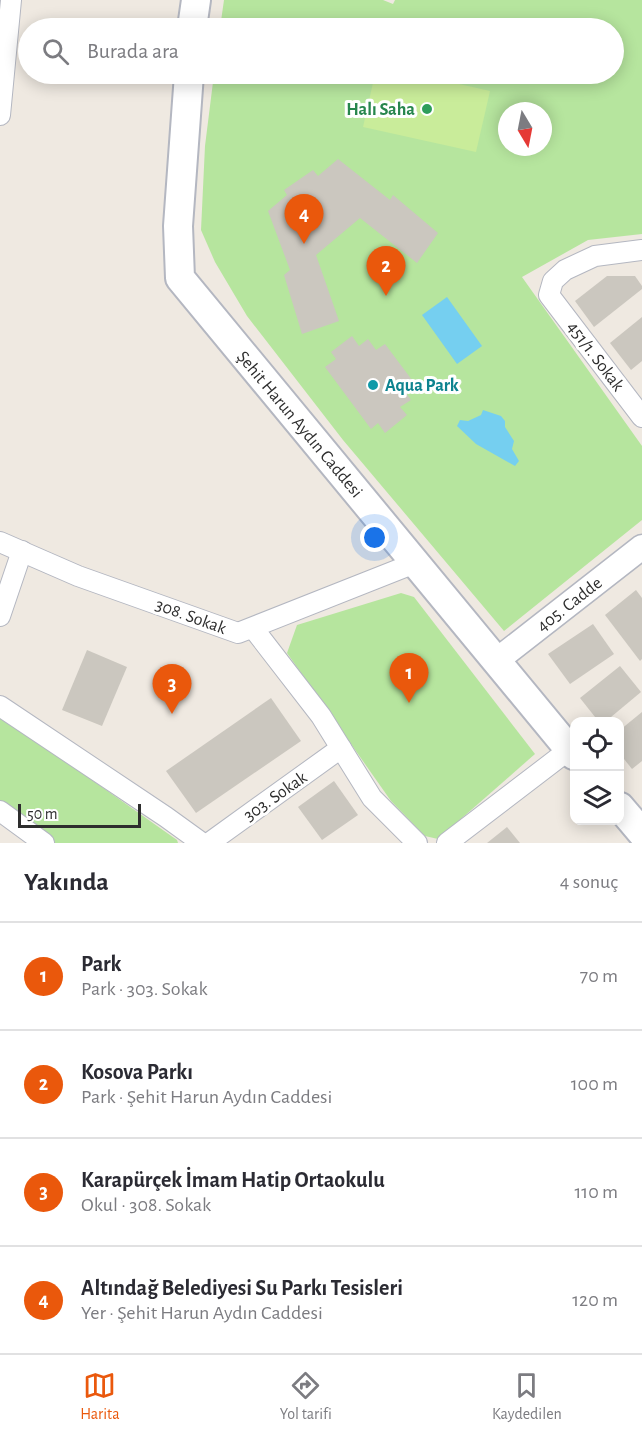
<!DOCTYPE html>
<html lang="tr">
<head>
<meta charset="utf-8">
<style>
  :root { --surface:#fff; --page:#f2f2f3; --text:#2b2b33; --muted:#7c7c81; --line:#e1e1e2; --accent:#ea580c }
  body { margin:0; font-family:"Alegreya Sans",sans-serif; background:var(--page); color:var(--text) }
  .controls { position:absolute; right:18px; bottom:18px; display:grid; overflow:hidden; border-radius:12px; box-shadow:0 3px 15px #0003 }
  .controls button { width:54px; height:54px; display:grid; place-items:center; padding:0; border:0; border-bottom:2px solid var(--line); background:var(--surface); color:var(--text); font:30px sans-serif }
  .compass { position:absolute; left:498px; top:102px; width:54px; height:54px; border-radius:50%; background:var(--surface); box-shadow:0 3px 15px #0003; rotate:170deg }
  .scale { position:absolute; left:18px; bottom:15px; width:123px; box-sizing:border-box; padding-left:6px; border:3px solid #2e2e2e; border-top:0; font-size:16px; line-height:21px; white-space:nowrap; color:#2e2e2e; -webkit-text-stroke:4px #fff; paint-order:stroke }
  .you { position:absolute; left:375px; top:538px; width:21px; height:21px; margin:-15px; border:4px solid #fff; border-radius:50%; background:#1a73e8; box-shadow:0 0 0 9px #1a73e833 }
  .badge { display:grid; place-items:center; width:39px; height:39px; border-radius:50%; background:var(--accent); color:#fff; font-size:20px; font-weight:700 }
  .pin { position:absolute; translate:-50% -50px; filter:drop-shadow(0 2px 3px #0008) }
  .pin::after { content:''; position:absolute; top:32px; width:21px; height:18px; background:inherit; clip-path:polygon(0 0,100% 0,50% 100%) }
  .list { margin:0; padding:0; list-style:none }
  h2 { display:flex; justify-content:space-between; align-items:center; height:78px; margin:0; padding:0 24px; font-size:26px }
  h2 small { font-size:20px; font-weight:400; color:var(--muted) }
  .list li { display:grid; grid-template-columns:39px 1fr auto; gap:18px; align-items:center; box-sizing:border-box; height:108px; padding:0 24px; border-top:2px solid var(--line) }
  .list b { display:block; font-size:22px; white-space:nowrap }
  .list p { margin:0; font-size:20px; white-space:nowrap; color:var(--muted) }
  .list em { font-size:20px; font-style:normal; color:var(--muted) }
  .icon { flex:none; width:33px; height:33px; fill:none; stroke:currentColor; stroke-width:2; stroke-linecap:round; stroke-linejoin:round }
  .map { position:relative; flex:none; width:642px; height:843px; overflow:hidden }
  .search { position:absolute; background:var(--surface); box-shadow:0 3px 15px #0003; left:18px; right:18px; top:18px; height:66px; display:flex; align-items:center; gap:15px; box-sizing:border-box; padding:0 21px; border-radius:33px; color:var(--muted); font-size:22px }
  .sheet { height:510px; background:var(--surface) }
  nav { display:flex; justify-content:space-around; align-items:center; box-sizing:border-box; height:84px; border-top:2px solid var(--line); background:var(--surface); font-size:16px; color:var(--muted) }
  nav a { display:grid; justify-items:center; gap:3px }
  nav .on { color:var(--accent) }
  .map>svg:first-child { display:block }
</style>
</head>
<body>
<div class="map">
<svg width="642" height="843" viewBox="0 0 642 843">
  <rect width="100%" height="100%" fill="#efe9e1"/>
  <g fill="#b6e59e" fill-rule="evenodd">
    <path d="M224 0H383L393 4 395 0H642V234L588 240 522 277 642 446V520L504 631 343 440 247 316 215 262 201 230 205 146 214 74H614V28H220ZM507 111H543V147H507Z"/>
    <path d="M401 593 414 597 535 754 438 839 425 836 391 801 287 653 297 625Z"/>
    <path d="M0 715 177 840 178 843H53L0 804Z"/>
  </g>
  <path fill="#c9ec9a" d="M375 74H415L490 91 476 152 363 127Z"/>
  <g fill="#75cff0">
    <path d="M447 297 482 346 457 364 422 315Z"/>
    <path d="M483 410 501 416 505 421V427L514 441 512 449 519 461 515 466 476 444 457 426 460 420 468 421 481 415Z"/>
  </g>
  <g fill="#cbc7bf">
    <path d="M338 159 390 200 393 195 438 233 417 263 360 218 316 255 339 321 302 334 284 275 290 270 268 211 287 195 284 190 313 170 318 176Z"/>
    <path d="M607 276H635L642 286V289L594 327 575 301Z"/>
    <path d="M642 317V361L631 370 610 343Z"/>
    <path d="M352 336 359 346 368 339 376 350 385 344 412 380 404 390 411 400 400 407 407 415 385 433 378 423 371 429 325 367 336 359 331 352Z"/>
    <path d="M636 590 642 598V659L640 661 605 615Z"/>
    <path d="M593 624 614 654 570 684 548 654Z"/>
    <path d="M87 650 127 667 102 726 62 710Z"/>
    <path d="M620 666 641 692 605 722H599L580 698Z"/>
    <path d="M271 698 301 741 196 813 166 771Z"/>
    <path d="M642 712V761L632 769 620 754V730Z"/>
    <path d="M334 781 358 815 322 840 298 807Z"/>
    <path d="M507 827 520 843H487Z"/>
  </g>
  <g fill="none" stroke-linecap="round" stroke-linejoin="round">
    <defs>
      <g id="minor">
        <path d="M0 115 11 0"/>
        <path d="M642 250 595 256 565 270 553 281 549 295 642 417"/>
        <path d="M0 542 78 576 238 633 415 563"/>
        <path d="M0 616 22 551"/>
        <path d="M253 628 321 716 372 798 417 843"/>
        <path d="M0 706 166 817 202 843"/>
        <path d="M0 811 44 843"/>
        <path d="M209 843 341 748"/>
        <path d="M447 843 570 749"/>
      </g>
      <path id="tertiary" d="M496 661 642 547"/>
      <g id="secondary">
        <path d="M192 28 196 0"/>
        <path d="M189 74 178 226 180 278 574 755"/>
        <path d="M620 807 642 833"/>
      </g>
    </defs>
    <use href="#minor" stroke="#b4b7c1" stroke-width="22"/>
    <use href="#tertiary" stroke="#b4b7c1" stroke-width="27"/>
    <use href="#secondary" stroke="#b4b7c1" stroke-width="32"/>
    <use href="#minor" stroke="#fff" stroke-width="20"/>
    <use href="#tertiary" stroke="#fff" stroke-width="24"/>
    <use href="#secondary" stroke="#fff" stroke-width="28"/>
  </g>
  <circle fill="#2e9e5b" stroke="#fff" stroke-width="2" cx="427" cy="109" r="6"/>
  <circle fill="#0f9aa8" stroke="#fff" stroke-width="2" cx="373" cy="385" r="6"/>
  <g text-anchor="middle" stroke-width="6" stroke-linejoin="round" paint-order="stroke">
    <g font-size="18" font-weight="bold" fill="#27864d" stroke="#fff" text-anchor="end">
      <text x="415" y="115">Halı Saha</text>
    </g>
    <g font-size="18" fill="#2e2e2e" stroke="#fff">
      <text transform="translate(596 356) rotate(53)" y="6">451/1. Sokak</text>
      <text transform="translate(300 424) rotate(50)" y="6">Şehit Harun Aydın Caddesi</text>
      <text transform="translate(569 604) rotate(-38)" y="6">405. Cadde</text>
      <text transform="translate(191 616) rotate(20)" y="6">308. Sokak</text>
      <text transform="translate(275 796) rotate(-35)" y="6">303. Sokak</text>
    </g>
    <g font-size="18" font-weight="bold" fill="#0d838f" stroke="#fff" text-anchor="start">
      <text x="385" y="391">Aqua Park</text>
    </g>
  </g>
</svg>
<div class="controls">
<button><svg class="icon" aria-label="locate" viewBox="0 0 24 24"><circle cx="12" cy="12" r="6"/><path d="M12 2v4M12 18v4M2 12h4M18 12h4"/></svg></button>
<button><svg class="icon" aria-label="layers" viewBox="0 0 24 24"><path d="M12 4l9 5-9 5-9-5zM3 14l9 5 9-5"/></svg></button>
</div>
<svg class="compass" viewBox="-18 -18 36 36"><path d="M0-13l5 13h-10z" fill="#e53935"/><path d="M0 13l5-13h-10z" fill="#7c7c81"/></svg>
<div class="scale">50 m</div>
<div class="you"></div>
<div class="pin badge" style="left:409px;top:703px">1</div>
<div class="pin badge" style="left:386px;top:296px">2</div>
<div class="pin badge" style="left:172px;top:714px">3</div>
<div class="pin badge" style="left:304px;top:244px">4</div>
<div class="search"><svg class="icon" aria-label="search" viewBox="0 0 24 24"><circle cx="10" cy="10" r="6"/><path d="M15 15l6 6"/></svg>Burada ara</div>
</div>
<section class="sheet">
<h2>Yakında<small>4 sonuç</small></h2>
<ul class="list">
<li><span class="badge">1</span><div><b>Park</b><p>Park · 303. Sokak</p></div><em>70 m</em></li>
<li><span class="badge">2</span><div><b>Kosova Parkı</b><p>Park · Şehit Harun Aydın Caddesi</p></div><em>100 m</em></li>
<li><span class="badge">3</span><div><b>Karapürçek İmam Hatip Ortaokulu</b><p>Okul · 308. Sokak</p></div><em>110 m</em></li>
<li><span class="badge">4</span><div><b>Altındağ Belediyesi Su Parkı Tesisleri</b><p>Yer · Şehit Harun Aydın Caddesi</p></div><em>120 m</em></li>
</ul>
</section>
<nav>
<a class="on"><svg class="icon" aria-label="map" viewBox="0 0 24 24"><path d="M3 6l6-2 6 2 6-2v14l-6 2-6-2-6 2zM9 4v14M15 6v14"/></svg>Harita</a>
<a><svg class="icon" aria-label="directions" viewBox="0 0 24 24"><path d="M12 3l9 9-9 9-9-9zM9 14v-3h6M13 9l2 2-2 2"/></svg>Yol tarifi</a>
<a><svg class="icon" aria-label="saved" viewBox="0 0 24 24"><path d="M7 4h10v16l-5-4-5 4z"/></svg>Kaydedilen</a>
</nav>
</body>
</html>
